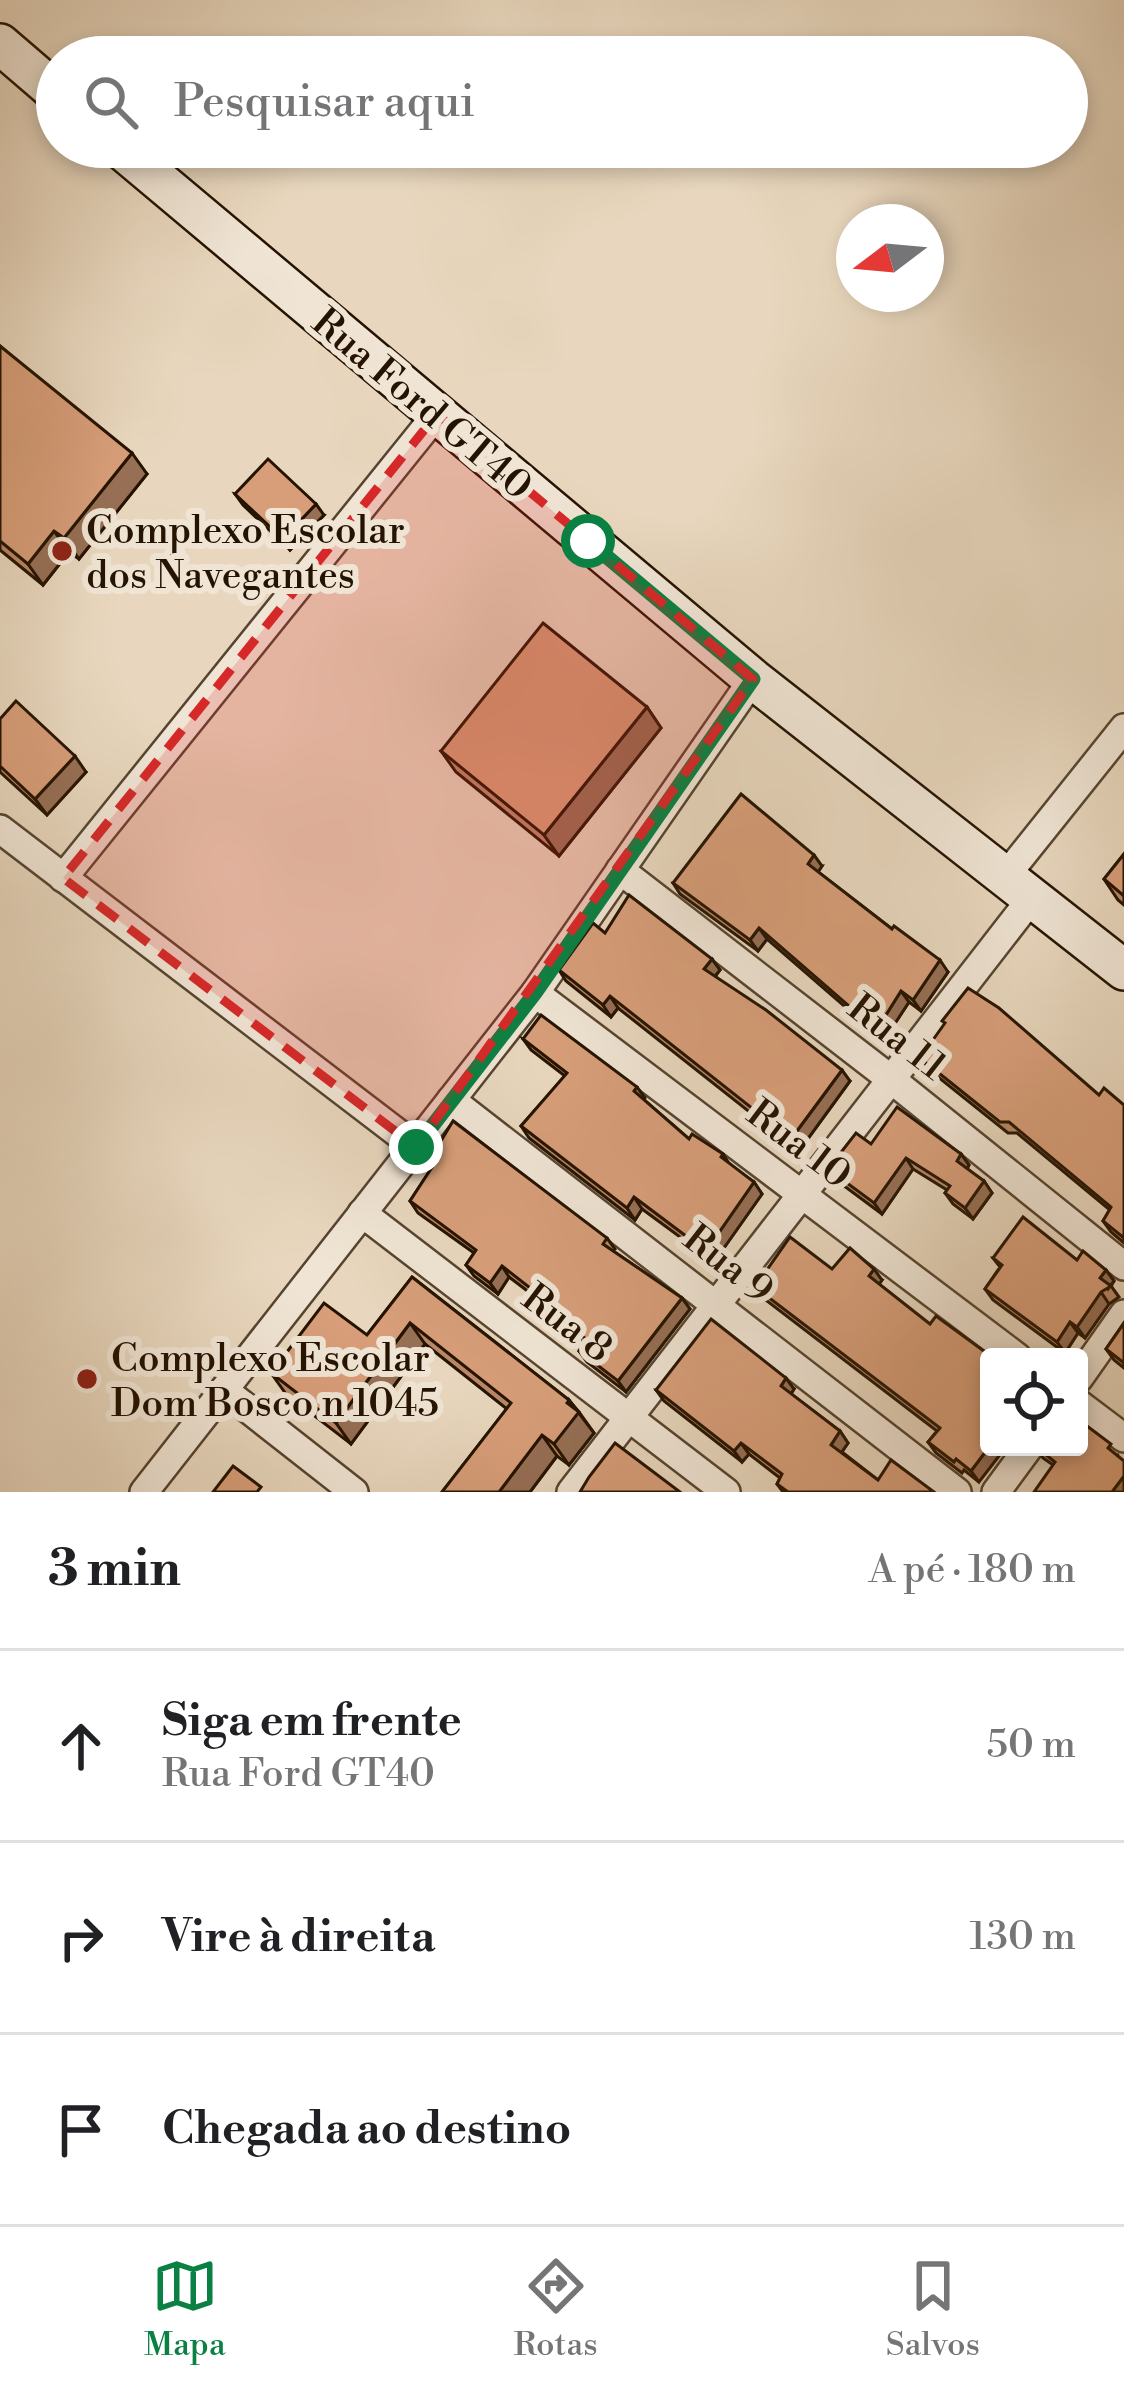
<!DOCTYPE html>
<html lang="pt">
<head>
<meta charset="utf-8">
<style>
  :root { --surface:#fff; --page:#f6f6f6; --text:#202124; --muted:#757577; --line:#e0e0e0; --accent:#0b8043 }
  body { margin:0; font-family:"Libre Bodoni",serif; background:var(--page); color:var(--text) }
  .controls { position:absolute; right:36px; bottom:36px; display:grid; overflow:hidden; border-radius:12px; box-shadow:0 6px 18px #0003 }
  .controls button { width:108px; height:108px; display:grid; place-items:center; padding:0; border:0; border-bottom:3px solid var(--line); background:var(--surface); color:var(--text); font:60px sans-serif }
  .compass { position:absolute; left:836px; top:204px; width:108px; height:108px; border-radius:50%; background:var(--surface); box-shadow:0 6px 18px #0003; rotate:254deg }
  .stop { position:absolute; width:36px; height:36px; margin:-27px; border:9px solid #0b8043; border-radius:50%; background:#fff }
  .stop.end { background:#0b8043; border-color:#fff; box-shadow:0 3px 12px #0008 }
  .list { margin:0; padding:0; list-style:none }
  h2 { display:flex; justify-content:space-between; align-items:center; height:156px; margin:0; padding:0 48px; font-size:51px }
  h2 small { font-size:39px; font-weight:400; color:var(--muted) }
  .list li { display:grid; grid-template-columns:78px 1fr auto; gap:36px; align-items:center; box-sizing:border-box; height:192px; padding:0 48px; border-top:3px solid var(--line) }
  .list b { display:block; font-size:45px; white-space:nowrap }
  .list p { margin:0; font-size:39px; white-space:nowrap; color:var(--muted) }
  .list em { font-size:39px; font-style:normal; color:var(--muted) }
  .icon { flex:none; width:66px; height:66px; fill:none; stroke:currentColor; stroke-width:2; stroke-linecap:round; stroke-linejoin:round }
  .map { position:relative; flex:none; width:1124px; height:1492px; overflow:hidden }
  .search { position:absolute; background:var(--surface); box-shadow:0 6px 18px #0003; left:36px; right:36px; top:36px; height:132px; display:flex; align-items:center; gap:30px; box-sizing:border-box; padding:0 42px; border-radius:66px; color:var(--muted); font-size:45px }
  .sheet { height:732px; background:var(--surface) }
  nav { display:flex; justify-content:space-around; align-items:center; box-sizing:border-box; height:168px; border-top:3px solid var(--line); background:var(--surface); font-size:33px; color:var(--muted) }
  nav a { display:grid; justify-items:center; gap:6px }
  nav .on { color:var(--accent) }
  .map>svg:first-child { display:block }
</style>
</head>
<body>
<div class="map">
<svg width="1124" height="1492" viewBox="0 0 1124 1492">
  <rect width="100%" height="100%" fill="#e8d7be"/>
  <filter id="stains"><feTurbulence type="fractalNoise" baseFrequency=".00167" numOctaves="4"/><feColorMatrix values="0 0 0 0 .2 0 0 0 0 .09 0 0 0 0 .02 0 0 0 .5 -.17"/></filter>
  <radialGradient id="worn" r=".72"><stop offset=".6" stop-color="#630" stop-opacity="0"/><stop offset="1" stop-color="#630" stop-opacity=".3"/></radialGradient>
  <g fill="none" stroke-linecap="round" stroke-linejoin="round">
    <defs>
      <g id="street">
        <path d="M0 829 416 1147"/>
        <path d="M620 870 892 1080 1124 1266"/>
        <path d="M63 878 437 414"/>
        <path d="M1004 878 1124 728"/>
        <path d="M535 993 1017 1357"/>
        <path d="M451 1100 957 1492"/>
        <path d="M362 1213 726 1492"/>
        <path d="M1079 1378 1124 1314"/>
        <path d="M224 1390 354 1492"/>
        <path d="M1079 1404 1124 1438"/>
        <path d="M144 1492 535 993 753 679"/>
        <path d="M571 1492 1031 899"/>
        <path d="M996 1492 1029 1447"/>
      </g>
      <g id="secondary">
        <path d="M0 44 57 93"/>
        <path d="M119 147 753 679 1124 970"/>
      </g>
    </defs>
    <use href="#street" stroke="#564430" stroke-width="32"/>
    <use href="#secondary" stroke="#251301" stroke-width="44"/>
    <use href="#street" stroke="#f0e5d5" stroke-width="27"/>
    <use href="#secondary" stroke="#f0e5d5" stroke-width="39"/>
  </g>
  <g fill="#b98868" stroke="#251301" stroke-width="3">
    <path d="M0 346 147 474 79 559 69 552 43 585 0 550Z"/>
    <path d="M235 494 324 515 290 550 243 505Z"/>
    <path d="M647 707 661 728 559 856 456 772 441 751Z"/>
    <path d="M0 719 86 772 47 815 0 772Z"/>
    <path d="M1124 854V905L1118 900 1104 879Z"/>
    <path d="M822 866 818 872 948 972 921 1011 909 1002 886 1037 858 1018 767 939 758 951 680 894 673 883Z"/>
    <path d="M605 933 712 959 720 970 715 977 850 1081 799 1151 618 1008 611 1017 566 981 559 970Z"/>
    <path d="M523 1039 637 1087 645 1098 644 1100 689 1139 723 1154 730 1165 754 1182 762 1194 714 1262 642 1209 635 1220 529 1138 521 1126 565 1076 531 1050Z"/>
    <path d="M920 1058 1099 1095 1124 1105V1243L1111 1232 1103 1221 1110 1210 1017 1133H1008L928 1069Z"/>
    <path d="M871 1144 961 1154 969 1165 967 1169 984 1181 992 1193 973 1219 953 1204 945 1193 947 1190 913 1169 882 1214 836 1180 828 1169Z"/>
    <path d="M433 1154 607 1238 615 1249 613 1251 682 1298 690 1309 626 1392 587 1362 579 1351 584 1343 552 1320 544 1309 546 1305 509 1277 498 1294 474 1276 466 1265 474 1253 418 1213 410 1201 437 1160Z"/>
    <path d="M993 1258 1077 1260 1106 1270 1114 1281 1111 1286 1119 1297 1109 1304 1085 1338 1078 1333 1065 1353 993 1300 985 1289 1000 1267Z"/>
    <path d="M832 1269 882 1280 879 1284 979 1482 964 1470 962 1473 936 1453 928 1442 937 1431 763 1298 755 1287Z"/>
    <path d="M412 1277 569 1400 579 1412 594 1433 569 1465 557 1456 530 1492H442L507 1409 425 1344 351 1444 286 1394 271 1373 367 1335Z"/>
    <path d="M1124 1323V1368L1114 1360 1106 1349Z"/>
    <path d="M794 1389 791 1394 840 1431 848 1443 842 1452 878 1480 934 1492H783L777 1484 780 1478 749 1454 742 1462 664 1401 656 1390Z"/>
    <path d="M1036 1447 1119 1455 1053 1465 1043 1458Z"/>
  </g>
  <g fill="#966f55" stroke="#251301" stroke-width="3">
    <path d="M132 453 147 474 79 559 64 538Z"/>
    <path d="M316 504 324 515 290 550 283 539Z"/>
    <path d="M54 531 69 552 43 585 28 564Z"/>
    <path d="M647 707 661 728 559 856 544 835Z"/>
    <path d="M75 756 86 772 47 815 35 799Z"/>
    <path d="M814 855 822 866 816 875 808 864Z"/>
    <path d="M759 928 767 939 758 951 750 940Z"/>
    <path d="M712 959 720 970 711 981 704 969Z"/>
    <path d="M940 960 948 972 921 1011 913 1000Z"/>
    <path d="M901 991 909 1002 886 1037 879 1026Z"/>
    <path d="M610 996 618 1008 611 1017 603 1005Z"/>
    <path d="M842 1070 850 1081 799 1151 791 1139Z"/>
    <path d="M961 1154 969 1165 965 1172 957 1161Z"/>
    <path d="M906 1158 913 1169 882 1214 874 1203Z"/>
    <path d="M984 1181 992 1193 973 1219 965 1208Z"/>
    <path d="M754 1182 762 1194 714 1262 706 1251Z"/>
    <path d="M634 1197 642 1209 635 1220 627 1208Z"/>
    <path d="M502 1266 509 1277 498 1294 490 1283Z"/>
    <path d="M874 1269 882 1280 877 1287 869 1276Z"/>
    <path d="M1106 1270 1114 1281 1108 1289 1100 1278Z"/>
    <path d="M1101 1292 1109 1304 1085 1338 1077 1327Z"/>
    <path d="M682 1298 690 1309 626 1392 618 1381Z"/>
    <path d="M1070 1322 1078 1333 1065 1353 1057 1342Z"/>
    <path d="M410 1323 425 1344 351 1444 336 1423Z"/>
    <path d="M786 1378 794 1389 789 1397 781 1386Z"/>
    <path d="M569 1400 594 1433 569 1465 554 1444Z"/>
    <path d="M840 1431 848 1443 839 1456 831 1445Z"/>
    <path d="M542 1435 557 1456 530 1492H499Z"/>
    <path d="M741 1443 749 1454 742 1462 734 1451Z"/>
    <path d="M989 1447H1006L979 1482 971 1471Z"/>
    <path d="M1124 1476V1492H1112Z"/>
  </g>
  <g fill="#d79e79" stroke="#251301" stroke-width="3">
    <path d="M0 346 132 453 64 538 54 531 28 564 0 541Z"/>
    <path d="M268 459 316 504 283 539 235 494Z"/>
    <path d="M543 623 647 707 544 835 441 751Z"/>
    <path d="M16 701 75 756 35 799 0 766V719Z"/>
    <path d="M741 794 814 855 808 864 892 929 894 926 940 960 913 1000 901 991 879 1026 850 1007 759 928 750 940 673 883Z"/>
    <path d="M1124 854V896L1104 879Z"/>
    <path d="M629 895 712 959 704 969 766 1010 842 1070 791 1139 610 996 603 1005 559 970 593 923 605 933Z"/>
    <path d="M968 988 999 1008 1099 1095 1104 1088 1124 1105V1238L1103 1221 1111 1207 1009 1122H1000L920 1058 945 1023 942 1021Z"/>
    <path d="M541 1015 637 1087 634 1091 689 1139 692 1134 723 1154 721 1157 754 1182 706 1251 634 1197 627 1208 521 1126 567 1073 523 1039Z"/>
    <path d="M897 1107 961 1154 957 1161 984 1181 965 1208 945 1193 950 1186 906 1158 874 1203 828 1169 856 1133 871 1144Z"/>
    <path d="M453 1121 607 1238 603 1244 682 1298 618 1381 579 1351 586 1339 544 1309 548 1302 502 1266 490 1283 466 1265 476 1250 410 1201 438 1158 433 1154Z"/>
    <path d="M1023 1217 1077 1260 1083 1251 1106 1270 1100 1278 1111 1286 1101 1292 1077 1327 1070 1322 1057 1342 985 1289 1002 1265 993 1258Z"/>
    <path d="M790 1237 832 1269 850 1248 874 1269 869 1276 930 1324 936 1316 992 1357H989V1447L971 1471 956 1459 954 1462 928 1442 940 1428 755 1287Z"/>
    <path d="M412 1277 569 1400 567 1403 579 1412 554 1444 542 1435 499 1492H442L511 1403 410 1323 336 1423 271 1373 324 1303 367 1335Z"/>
    <path d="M711 1319 786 1378 781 1386 840 1431 831 1445 878 1480 891 1460 934 1492H788L777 1484 782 1474 741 1443 734 1451 656 1390Z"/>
    <path d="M1124 1323V1363L1106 1349Z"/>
    <path d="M1079 1420 1111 1444 1108 1448 1124 1461V1476L1112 1492H1034L1055 1462 1036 1447H1079Z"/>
    <path d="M615 1443 680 1492H580L589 1477Z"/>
    <path d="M233 1466 261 1487 257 1492H213Z"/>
  </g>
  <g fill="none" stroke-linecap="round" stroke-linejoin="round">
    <path stroke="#0b8043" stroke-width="15" d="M416 1147 535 993 753 679 588 541"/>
  </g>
  <path fill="#d62828" fill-opacity="0.2" stroke="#d62828" stroke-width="9" stroke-dasharray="24 15" stroke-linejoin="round" d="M437 414 753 679 416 1147 63 878Z"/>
  <g fill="#8f2418" stroke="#f0e5d5" stroke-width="4.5">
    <circle cx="62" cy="551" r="12"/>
    <circle cx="87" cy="1379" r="12"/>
  </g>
  <g text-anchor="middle" stroke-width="12" stroke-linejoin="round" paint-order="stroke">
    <g font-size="39" fill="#251301" stroke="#f0e5d5">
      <text transform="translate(423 403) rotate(40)" y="14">Rua Ford GT40</text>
      <text transform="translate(898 1036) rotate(38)" y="14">Rua 11</text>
      <text transform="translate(800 1143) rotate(37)" y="14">Rua 10</text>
      <text transform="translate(729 1263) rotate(38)" y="14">Rua 9</text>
      <text transform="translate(568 1322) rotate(37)" y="14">Rua 8</text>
    </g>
    <g font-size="39" fill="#251301" stroke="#f0e5d5" text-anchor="start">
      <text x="86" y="543">Complexo Escolar<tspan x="86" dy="45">dos Navegantes</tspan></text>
      <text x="111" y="1371">Complexo Escolar<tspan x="111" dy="45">Dom Bosco n 1045</tspan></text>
    </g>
  </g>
  <rect width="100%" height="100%" filter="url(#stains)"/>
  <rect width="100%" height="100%" fill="url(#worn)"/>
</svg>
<div class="controls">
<button><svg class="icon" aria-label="locate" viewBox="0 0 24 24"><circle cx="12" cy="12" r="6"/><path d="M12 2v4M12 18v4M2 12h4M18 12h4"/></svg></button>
</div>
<svg class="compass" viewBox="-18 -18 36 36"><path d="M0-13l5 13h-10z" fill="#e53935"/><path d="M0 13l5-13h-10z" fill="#757577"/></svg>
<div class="stop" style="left:588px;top:541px"></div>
<div class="stop end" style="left:416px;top:1147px"></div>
<div class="search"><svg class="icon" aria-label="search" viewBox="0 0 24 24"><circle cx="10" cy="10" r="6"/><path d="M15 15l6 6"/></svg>Pesquisar aqui</div>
</div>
<section class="sheet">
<h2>3 min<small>A pé · 180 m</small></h2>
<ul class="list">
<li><svg class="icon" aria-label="ahead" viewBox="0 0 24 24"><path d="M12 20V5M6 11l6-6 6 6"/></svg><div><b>Siga em frente</b><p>Rua Ford GT40</p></div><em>50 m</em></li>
<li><svg class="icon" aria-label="right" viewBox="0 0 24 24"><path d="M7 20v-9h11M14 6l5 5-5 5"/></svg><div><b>Vire à direita</b></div><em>130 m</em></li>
<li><svg class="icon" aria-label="arrive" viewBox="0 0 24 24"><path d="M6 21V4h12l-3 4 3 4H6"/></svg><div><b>Chegada ao destino</b></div></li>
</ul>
</section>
<nav>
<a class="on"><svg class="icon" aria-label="map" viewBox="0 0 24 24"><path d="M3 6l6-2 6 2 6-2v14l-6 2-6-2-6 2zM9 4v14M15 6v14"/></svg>Mapa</a>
<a><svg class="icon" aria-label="directions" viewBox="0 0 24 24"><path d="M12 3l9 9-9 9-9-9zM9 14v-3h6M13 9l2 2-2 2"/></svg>Rotas</a>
<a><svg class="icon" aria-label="saved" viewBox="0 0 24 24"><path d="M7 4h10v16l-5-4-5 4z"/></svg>Salvos</a>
</nav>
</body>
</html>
